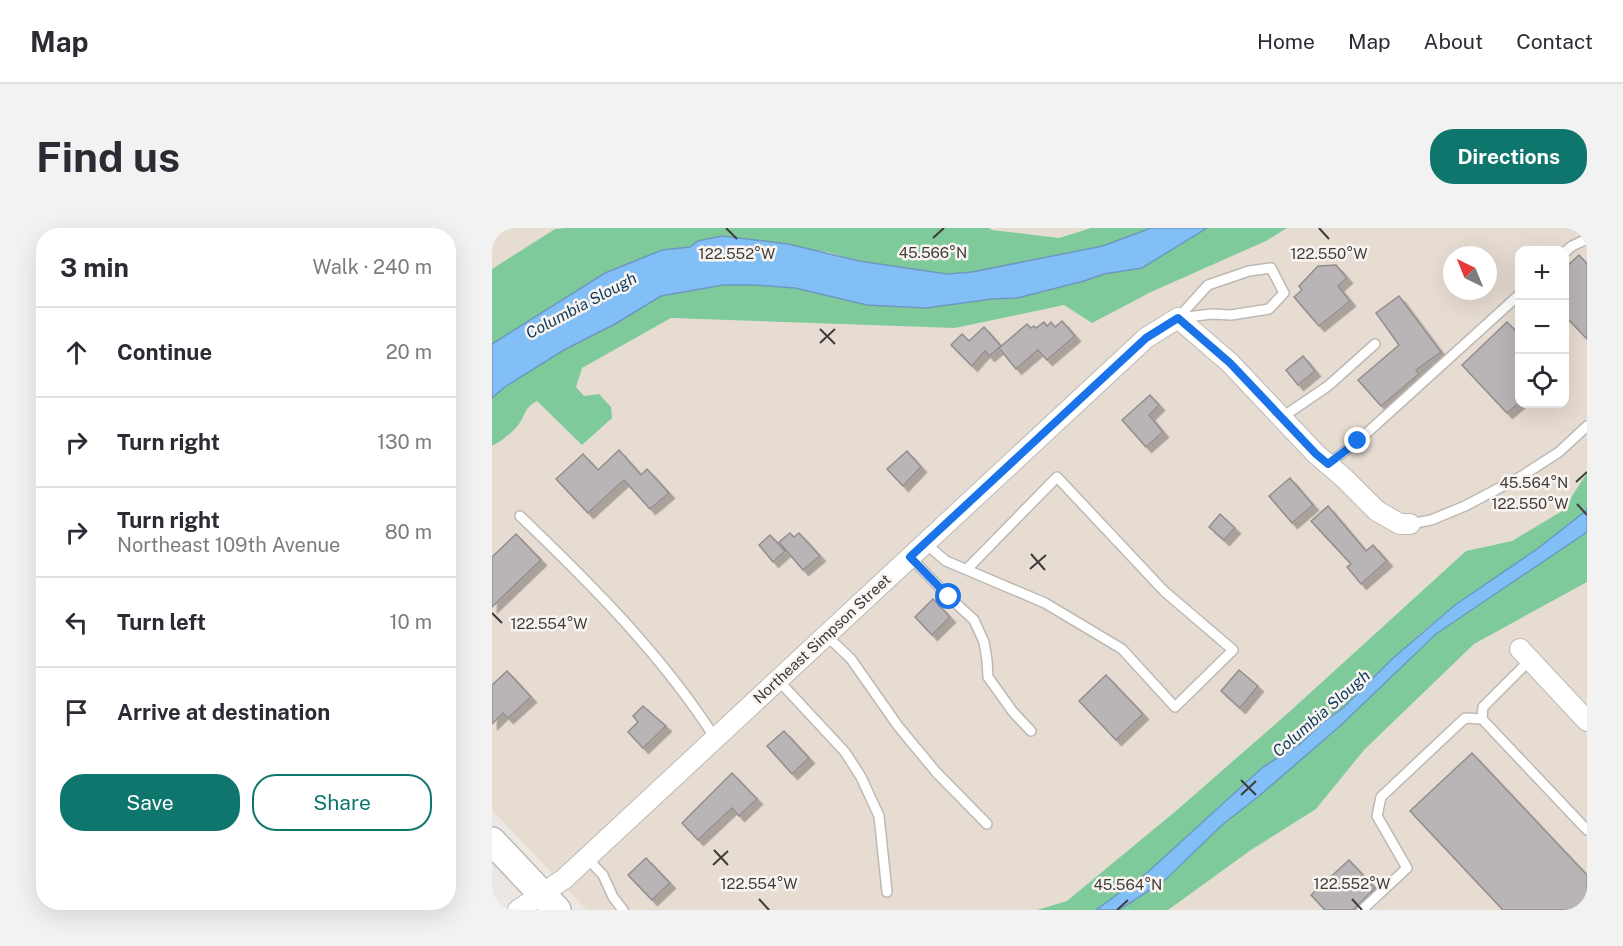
<!DOCTYPE html>
<html lang="en">
<head>
<meta charset="utf-8">
<style>
  :root { --surface:#fff; --page:#f2f2f3; --text:#2b2b33; --muted:#7c7c81; --line:#e1e1e2; --accent:#0f766e }
  body { margin:0; font-family:"Public Sans",sans-serif; background:var(--page); color:var(--text) }
  .controls { position:absolute; right:18px; top:18px; display:grid; overflow:hidden; border-radius:12px; box-shadow:0 6px 24px #0002 }
  .controls button { width:54px; height:54px; display:grid; place-items:center; padding:0; border:0; border-bottom:2px solid var(--line); background:var(--surface); color:var(--text); font:30px sans-serif }
  .compass { position:absolute; left:951px; top:18px; width:54px; height:54px; border-radius:50%; background:var(--surface); box-shadow:0 6px 24px #0002; rotate:317deg }
  .stop { position:absolute; width:18px; height:18px; margin:-14px; border:4px solid #1a73e8; border-radius:50%; background:#fff }
  .stop.end { background:#1a73e8; border-color:#fff; box-shadow:0 2px 6px #0008 }
  .list { margin:0; padding:0; list-style:none }
  h2 { display:flex; justify-content:space-between; align-items:center; height:78px; margin:0; padding:0 24px; font-size:26px }
  h2 small { font-size:20px; font-weight:400; color:var(--muted) }
  .list li { display:grid; grid-template-columns:39px 1fr auto; gap:18px; align-items:center; box-sizing:border-box; height:90px; padding:0 24px; border-top:2px solid var(--line) }
  .list b { display:block; font-size:22px; white-space:nowrap }
  .list p { margin:0; font-size:20px; white-space:nowrap; color:var(--muted) }
  .list em { font-size:20px; font-style:normal; color:var(--muted) }
  .actions { display:flex; gap:12px; padding:18px 24px }
  .actions a { flex:1; padding:14px 0; border:2px solid var(--accent); border-radius:24px; text-align:center; font-size:21px; color:var(--accent) }
  .actions .main { background:var(--accent); color:#fff }
  .icon { flex:none; width:33px; height:33px; fill:none; stroke:currentColor; stroke-width:2; stroke-linecap:round; stroke-linejoin:round }
  .map { position:relative; flex:none; width:1095px; height:682px; overflow:hidden; border-radius:24px }
  header { display:flex; align-items:center; gap:36px; box-sizing:border-box; height:84px; padding:0 30px; background:var(--surface); border-bottom:2px solid var(--line) }
  header strong { font-size:28px }
  nav { display:flex; gap:33px; margin-inline-start:auto; font-size:21px }
  .intro { display:flex; align-items:center; justify-content:space-between; box-sizing:border-box; height:144px; padding:0 36px }
  h1 { margin:0; font-size:42px }
  .button { padding:15px 27px; border-radius:24px; background:var(--accent); color:#fff; font-size:21px; font-weight:700 }
  main { display:flex; gap:36px; padding:0 36px }
  aside { flex:1; background:var(--surface); border-radius:24px; box-shadow:0 6px 24px #0002 }
  .map>svg:first-child { display:block }
</style>
</head>
<body>
<header>
<strong>Map</strong>
<nav><a>Home</a><a>Map</a><a>About</a><a>Contact</a></nav>
</header>
<div class="intro"><h1>Find us</h1><a class="button">Directions</a></div>
<main>
<aside>
<h2>3 min<small>Walk · 240 m</small></h2>
<ul class="list">
<li><svg class="icon" aria-label="ahead" viewBox="0 0 24 24"><path d="M12 20V5M6 11l6-6 6 6"/></svg><div><b>Continue</b></div><em>20 m</em></li>
<li><svg class="icon" aria-label="right" viewBox="0 0 24 24"><path d="M7 20v-9h11M14 6l5 5-5 5"/></svg><div><b>Turn right</b></div><em>130 m</em></li>
<li><svg class="icon" aria-label="right" viewBox="0 0 24 24"><path d="M7 20v-9h11M14 6l5 5-5 5"/></svg><div><b>Turn right</b><p>Northeast 109th Avenue</p></div><em>80 m</em></li>
<li><svg class="icon" aria-label="left" viewBox="0 0 24 24"><path d="M17 20v-9H6M10 6l-5 5 5 5"/></svg><div><b>Turn left</b></div><em>10 m</em></li>
<li><svg class="icon" aria-label="arrive" viewBox="0 0 24 24"><path d="M6 21V4h12l-3 4 3 4H6"/></svg><div><b>Arrive at destination</b></div></li>
</ul>
<div class="actions"><a class="main">Save</a><a>Share</a></div>
</aside>
<div class="map">
<svg width="1095" height="682" viewBox="0 0 1095 682">
  <defs>
    <filter id="shadow"><feDropShadow dx="5.5" dy="5.5" stdDeviation="0" flood-color="#0004"/></filter>
  </defs>
  <rect width="100%" height="100%" fill="#ece7e3"/>
  <g fill="#e7dcd2" fill-rule="evenodd">
    <path d="M0 0H73L63 1 0 41Z"/>
    <path d="M497 0H599L567 10 500 2Z"/>
    <path d="M795 0H1095V245L1070 283 1020 313 974 323 796 485 685 582 575 674 545 682H95L0 582V198L61 153 179 90 463 100 572 77 600 95 659 64 774 13ZM1028 22H1072V176H1028ZM960 27H996V63H960Z"/>
    <path d="M1095 354V682H676L759 622 824 581 872 522 982 416Z"/>
  </g>
  <g fill="#7fca9a">
    <path d="M73 0H497L500 2 567 10 599 0H659L611 18 480 44 455 46 367 33 335 24 206 13 198 19 170 22 113 45 0 116V41L63 1Z"/>
    <path d="M715 0H795L774 13 659 64 600 95 572 77 463 100 179 90 90 140 84 159 92 168 107 166 119 179 120 190 90 217 45 173C32 180 34 186 27 196 20 205 10 213 0 218V170L14 158 72 122 123 96 169 68 231 57H263L303 60 375 77 434 80 500 71 525 70 592 53 612 46 650 40Z"/>
    <path d="M1095 245V282L1092 285 1045 321 963 377 929 405 851 480 830 495 808 516 771 539 656 644 604 682H545L575 673 685 582 796 485 974 323 1020 313 1070 283Z"/>
    <path d="M1095 304V354L982 416 872 522 824 581 759 622 676 682H627L672 652 730 597 767 568 848 498 944 406Z"/>
  </g>
  <g fill="#83bff7" stroke="#6e98bf" stroke-width="1.5">
    <path d="M659 0H715L650 40 612 46 592 53 525 70 500 71 434 80 375 77 303 60 263 57H231L169 68 123 96 72 122 14 158 0 170V116L113 45 170 22 198 19 206 13 230 8 296 16 367 33 455 46 480 44 611 18Z"/>
    <path d="M1095 282V304L944 406 848 498 767 568 730 597 672 653 627 682H604L656 644 771 539 808 516 830 495 851 480 900 431 963 377 1045 321Z"/>
  </g>
  <g fill="#b9b4b6" stroke="#938d8f" stroke-width="1.5" filter="url(#shadow)">
    <path d="M1087 27 1095 36V111L1072 87V41Z"/>
    <path d="M844 37 855 50 846 58 858 73 827 98 802 69 810 62 807 58 826 38Z"/>
    <path d="M907 68 949 124 924 142 927 146 889 178 866 152 907 117 884 85Z"/>
    <path d="M570 93 583 108 555 132 546 122 524 141 507 120 535 96 539 100 542 98 544 100 552 94 555 98 559 94 563 99Z"/>
    <path d="M1015 94 1028 107V174L1015 185 970 137Z"/>
    <path d="M492 99 509 118 497 128 493 123 480 138 459 117 470 106 477 113Z"/>
    <path d="M811 128 823 143 806 157 794 142Z"/>
    <path d="M658 167 667 177 657 187 671 204 654 219 630 192Z"/>
    <path d="M127 222 149 247 155 241 177 265 158 281 132 252 96 285 64 251 91 226 106 242Z"/>
    <path d="M415 223 429 239 411 258 395 241Z"/>
    <path d="M798 250 821 277 800 295 777 268Z"/>
    <path d="M836 278 874 323 881 317 895 333 869 356 855 339 859 336 819 293Z"/>
    <path d="M728 286 743 300 732 312 717 299Z"/>
    <path d="M298 305 302 309 307 305 328 328 311 342 287 314Z"/>
    <path d="M24 306 49 332 0 379V329Z"/>
    <path d="M278 307 293 323 281 334 267 317Z"/>
    <path d="M441 371 458 389 440 407 423 389Z"/>
    <path d="M747 442 766 458 748 480 729 463Z"/>
    <path d="M15 443 39 469 16 490 11 485 0 496V457Z"/>
    <path d="M614 447 651 486 624 512 587 473Z"/>
    <path d="M151 478 174 498 151 520 136 504 146 494 141 488Z"/>
    <path d="M292 503 317 530 300 546 275 518Z"/>
    <path d="M980 525 1095 647V682H1011L918 583Z"/>
    <path d="M240 545 265 571 247 588 240 580 206 612 190 595Z"/>
    <path d="M154 630 178 655 160 672 136 647Z"/>
    <path d="M857 632 883 660 861 682H833L819 667Z"/>
  </g>
  <g fill="none" stroke-linecap="round" stroke-linejoin="round">
    <defs>
      <g id="lane">
        <path d="M1072 25 1080 18 1095 11"/>
        <path d="M779 40 792 65 777 81 739 87 720 86 686 90 716 57 757 43Z"/>
        <path d="M789 190 836 158 883 116"/>
        <path d="M836 236 866 213 1028 66"/>
        <path d="M28 288C99 356 170 427 223 510"/>
        <path d="M918 296 939 292 973 278 1030 248 1067 224 1095 198"/>
        <path d="M433 315 454 333 553 375 630 421 683 479 741 422 672 363 565 249 475 341"/>
        <path d="M418 329 457 369 482 392 492 414 495 432 496 449 521 484 539 503"/>
        <path d="M334 407 359 431 406 498 444 544 495 596"/>
        <path d="M286 452 353 524 369 549 387 588 395 664"/>
        <path d="M990 491 991 479 1038 432"/>
        <path d="M95 630 111 647 121 669 131 682"/>
        <path d="M870 682 915 640 885 588 889 569 973 490 990 491 1095 602"/>
      </g>
      <g id="street">
        <path d="M1028 421 1095 493"/>
        <path d="M26 682 72 651 654 110 686 90 738 135 824 226 852 250 885 283 908 296H918"/>
      </g>
      <path id="secondary" d="M0 613 65 682"/>
    </defs>
    <use href="#lane" stroke="#bdb9b5" stroke-width="12"/>
    <use href="#street" stroke="#bdb9b5" stroke-width="22"/>
    <use href="#secondary" stroke="#bdb9b5" stroke-width="30"/>
    <use href="#lane" stroke="#fff" stroke-width="9"/>
    <use href="#street" stroke="#fff" stroke-width="20"/>
    <use href="#secondary" stroke="#fff" stroke-width="27"/>
  </g>
  <g fill="none" stroke-linecap="round" stroke-linejoin="round">
    <path stroke="#1a73e8" stroke-width="8" d="M457 369 418 329 654 110 686 90 738 135 824 226 836 236 866 213"/>
  </g>
  <path fill="none" stroke="#3e3c3b" stroke-width="2" d="M234 0 245 11M827 0 837 11M441 10 452 0M328 101 343 116M328 115 343 101M1084 254 1095 244M1085 276 1095 287M539 326 553 342M538 341 554 327M0 385 10 395M749 552 764 567M749 567 764 553M222 622 236 637M221 637 236 623M267 671 277 682M860 671 870 682M625 682 636 672"/>
  <g text-anchor="middle" stroke-width="5" stroke-linejoin="round" paint-order="stroke">
    <g font-size="15" fill="#3e3c3b" stroke="#f9f4f0">
      <text transform="translate(330 411) rotate(-43)" y="5">Northeast Simpson Street</text>
    </g>
    <g font-size="16" font-style="italic" fill="#0d3a5e" stroke="#f9f4f0">
      <text transform="translate(89 77) rotate(-28)" y="6">Columbia Slough</text>
      <text transform="translate(829 485) rotate(-41)" y="6">Columbia Slough</text>
    </g>
  </g>
  <g font-size="15" text-anchor="middle" fill="#3e3c3b" stroke="#f9f4f0" stroke-width="5" stroke-linejoin="round" paint-order="stroke">
    <text x="441" y="30">45.566°N</text>
    <text x="245" y="31">122.552°W</text>
    <text x="837" y="31">122.550°W</text>
    <text x="1042" y="260">45.564°N</text>
    <text x="1038" y="281">122.550°W</text>
    <text x="57" y="401">122.554°W</text>
    <text x="267" y="661">122.554°W</text>
    <text x="860" y="661">122.552°W</text>
    <text x="636" y="662">45.564°N</text>
  </g>
</svg>
<div class="controls">
<button>+</button>
<button>−</button>
<button><svg class="icon" aria-label="locate" viewBox="0 0 24 24"><circle cx="12" cy="12" r="6"/><path d="M12 2v4M12 18v4M2 12h4M18 12h4"/></svg></button>
</div>
<svg class="compass" viewBox="-18 -18 36 36"><path d="M0-13l5 13h-10z" fill="#e53935"/><path d="M0 13l5-13h-10z" fill="#7c7c81"/></svg>
<div class="stop" style="left:457px;top:369px"></div>
<div class="stop end" style="left:866px;top:213px"></div>
</div>
</main>
</body>
</html>
